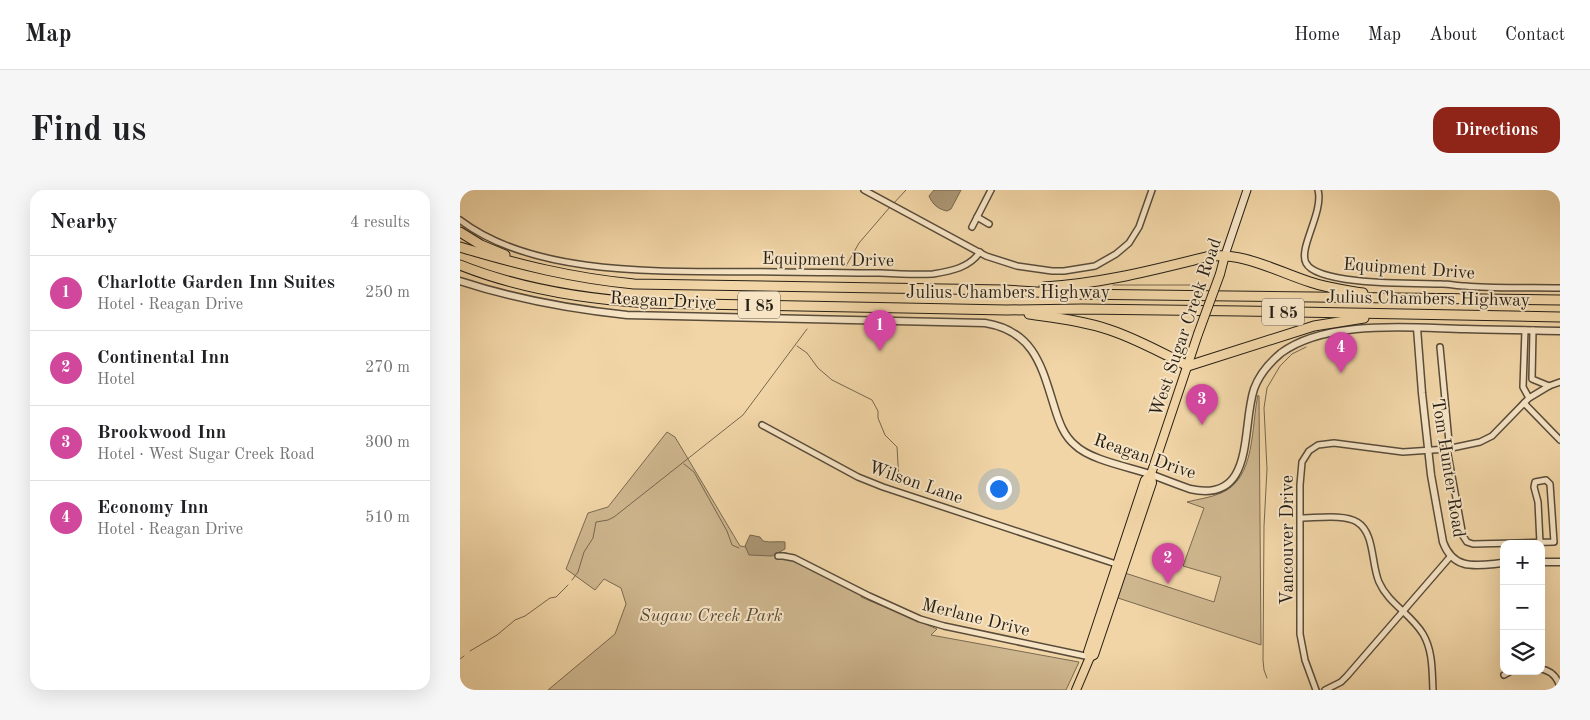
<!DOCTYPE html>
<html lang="en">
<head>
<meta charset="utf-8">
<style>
  :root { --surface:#fff; --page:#f6f6f6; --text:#202124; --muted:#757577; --line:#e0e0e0; --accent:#8f2418 }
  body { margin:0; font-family:"Old Standard TT",serif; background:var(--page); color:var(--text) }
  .controls { position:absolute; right:15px; bottom:15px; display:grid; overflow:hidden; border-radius:10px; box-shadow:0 5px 20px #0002 }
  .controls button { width:45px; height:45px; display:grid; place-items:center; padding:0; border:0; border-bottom:1px solid var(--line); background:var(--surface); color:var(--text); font:25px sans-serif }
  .you { position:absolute; left:538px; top:298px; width:18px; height:18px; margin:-12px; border:4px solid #fff; border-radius:50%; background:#1a73e8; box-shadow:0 0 0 8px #1a73e833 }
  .badge { display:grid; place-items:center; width:32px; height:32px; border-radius:50%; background:var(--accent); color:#fff; font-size:16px; font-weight:700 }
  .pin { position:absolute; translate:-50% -41px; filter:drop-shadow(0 1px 2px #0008) }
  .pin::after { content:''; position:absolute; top:26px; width:18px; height:15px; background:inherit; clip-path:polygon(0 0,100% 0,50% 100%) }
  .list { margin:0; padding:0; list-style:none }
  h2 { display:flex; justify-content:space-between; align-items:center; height:65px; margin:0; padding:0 20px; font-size:21px }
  h2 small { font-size:16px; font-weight:400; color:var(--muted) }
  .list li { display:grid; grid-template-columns:32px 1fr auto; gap:15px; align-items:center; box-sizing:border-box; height:75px; padding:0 20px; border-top:1px solid var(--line) }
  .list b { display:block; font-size:19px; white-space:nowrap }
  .list p { margin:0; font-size:16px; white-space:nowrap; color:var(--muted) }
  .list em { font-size:16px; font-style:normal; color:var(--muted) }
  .icon { flex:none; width:28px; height:28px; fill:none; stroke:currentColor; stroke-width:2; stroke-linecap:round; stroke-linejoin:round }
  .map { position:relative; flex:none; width:1100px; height:500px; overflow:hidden; border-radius:15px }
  header { display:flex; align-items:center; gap:30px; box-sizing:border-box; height:70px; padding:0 25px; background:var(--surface); border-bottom:1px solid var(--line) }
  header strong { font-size:24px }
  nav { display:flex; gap:28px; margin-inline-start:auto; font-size:18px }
  .intro { display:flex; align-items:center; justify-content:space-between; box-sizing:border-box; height:120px; padding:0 30px }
  h1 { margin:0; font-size:35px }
  .button { padding:12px 22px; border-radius:15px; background:var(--accent); color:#fff; font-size:18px; font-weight:700 }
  main { display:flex; gap:30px; padding:0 30px }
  aside { flex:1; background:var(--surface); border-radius:15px; box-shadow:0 5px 20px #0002 }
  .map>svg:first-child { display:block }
</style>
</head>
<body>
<header>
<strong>Map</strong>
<nav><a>Home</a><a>Map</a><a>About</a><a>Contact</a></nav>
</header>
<div class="intro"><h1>Find us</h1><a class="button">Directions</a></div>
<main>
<aside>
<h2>Nearby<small>4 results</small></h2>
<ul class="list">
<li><span class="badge" style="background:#d1479c">1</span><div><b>Charlotte Garden Inn Suites</b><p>Hotel · Reagan Drive</p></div><em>250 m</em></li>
<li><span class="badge" style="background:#d1479c">2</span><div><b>Continental Inn</b><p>Hotel</p></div><em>270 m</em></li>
<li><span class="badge" style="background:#d1479c">3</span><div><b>Brookwood Inn</b><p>Hotel · West Sugar Creek Road</p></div><em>300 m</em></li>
<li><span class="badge" style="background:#d1479c">4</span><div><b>Economy Inn</b><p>Hotel · Reagan Drive</p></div><em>510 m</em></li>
</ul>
</aside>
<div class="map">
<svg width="1100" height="500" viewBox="0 0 1100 500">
  <rect width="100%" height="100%" fill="#f1d5a6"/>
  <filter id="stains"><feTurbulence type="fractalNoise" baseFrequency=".004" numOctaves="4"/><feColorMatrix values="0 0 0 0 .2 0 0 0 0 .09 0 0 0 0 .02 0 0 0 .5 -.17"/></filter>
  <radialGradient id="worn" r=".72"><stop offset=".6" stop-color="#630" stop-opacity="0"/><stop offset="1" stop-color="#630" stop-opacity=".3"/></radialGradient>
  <g fill="#ceb68e" stroke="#7a6a52">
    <path d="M798 205 799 206 801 455 658 408 665 383 754 412 761 387 723 376 744 318 727 312C738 309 750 308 761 303 796 289 791 236 798 205Z"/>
    <path d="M207 242 215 247 280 356 326 363 404 400 401 407 477 439 471 445 619 472 606 500H88L155 444 166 414 161 398 144 389 135 400 106 379 128 323 148 317Z"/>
  </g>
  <g fill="#ac9775" stroke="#76674f">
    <path d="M474 0H501L491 19 487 21C478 19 473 15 469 6Z"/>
    <path d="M290 345 300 347 303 351C311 353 317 351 325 352V359L312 366 289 365 285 356Z"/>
  </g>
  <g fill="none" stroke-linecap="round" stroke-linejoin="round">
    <g stroke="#76674f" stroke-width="1">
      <path d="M433 14 446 0"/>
      <path d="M386 76 399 53 430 17"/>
      <path d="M653 95H733"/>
      <path d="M337 156 347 163 358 178 372 190 412 210 418 221V228L425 245 437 257 439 291"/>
      <path d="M224 274 234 282 267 341 272 355 279 358"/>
      <path d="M112 390 118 382 124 362 133 348 136 332 148 330 154 327 283 225 347 139"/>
      <path d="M10 461 37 445 55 430 65 426 90 408 96 407 108 395"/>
      <path d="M0 469 4 466"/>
      <path d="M807 488 804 480 803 470 804 336 807 279 804 218 807 198 820 176 832 164 846 157"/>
    </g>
    <defs>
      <g id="minor">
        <path d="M404 0 526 66 557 76 592 81H604L635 76 656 64 669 53 679 37 692 0"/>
        <path d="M858 0C864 22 838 58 846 73 858 96 958 93 982 94 990 94 997 96 1005 96 1036 99 1069 97 1100 98"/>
        <path d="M517 27 529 34"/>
        <path d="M0 30C80 91 221 80 317 82 351 82 386 83 420 83 437 84 455 85 473 84 491 81 509 78 520 62"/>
        <path d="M512 37 531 0"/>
        <path d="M1065 140 1063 197 1069 208"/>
        <path d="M1073 140 1072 189 1089 196"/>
        <path d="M980 157 989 252 987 259 1003 346 1007 352 1013 354 1094 352 1090 294 1086 290 1075 292 1074 297 1078 312 1080 353"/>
        <path d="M1064 213 1100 250"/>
        <path d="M302 235 398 287 423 297 659 375"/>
        <path d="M841 328C856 328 885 324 897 332 915 343 911 374 919 392 928 413 951 424 963 444 973 461 972 481 973 500"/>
        <path d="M318 366H323L334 368 409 406 460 429 484 436 630 467"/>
        <path d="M1081 479C1092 481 1098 488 1100 498"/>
        <path d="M1044 485 1051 481"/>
        <path d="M856 500 845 470 840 444V295L842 272 849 261 858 255 874 253 943 262 987 259 1020 252 1032 246 1069 208 1089 196 1100 192"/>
        <path d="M865 500 881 492 887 486 990 367"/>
      </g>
      <g id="tertiary">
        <path d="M0 91C55 109 109 119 167 125L525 133C575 141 582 178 595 219 599 232 604 246 615 255 630 270 669 277 690 284 703 289 716 294 730 299 796 314 781 238 794 199 799 185 809 173 821 163 867 129 951 138 1005 139 1037 140 1068 140 1100 141"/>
        <path d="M957 138 962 203 971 285 983 352C994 382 1018 375 1044 373"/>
        <path d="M1081 372H1100"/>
      </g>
      <path id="secondary" d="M765 65 787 0"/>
      <g id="primary">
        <path d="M760 84 765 65"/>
        <path d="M630 467 634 465 692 293 691 284 738 144"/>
        <path d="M616 500 630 467 628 462 685 290 691 284"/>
      </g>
      <g id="motorway">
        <path d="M0 42 21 55 45 65"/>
        <path d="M0 57C60 75 112 88 174 94L544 100 609 104 1100 110"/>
        <path d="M0 75C60 99 124 109 188 113L547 120 622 119 781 121 1100 127"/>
        <path d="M584 97C640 94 693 80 746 67 780 60 818 82 850 92 867 98 885 100 903 103"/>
        <path d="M569 124C596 128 624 131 650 140 677 149 702 163 728 176L854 136 904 128"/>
      </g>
    </defs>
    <use href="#minor" stroke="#594c3a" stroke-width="8"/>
    <use href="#tertiary" stroke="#594c3a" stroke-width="9"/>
    <use href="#secondary" stroke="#261f16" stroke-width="9"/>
    <use href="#primary" stroke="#261f16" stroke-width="10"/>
    <use href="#motorway" stroke="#261f16" stroke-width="11"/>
    <use href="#minor" stroke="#f6e4c5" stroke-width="5"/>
    <use href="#tertiary" stroke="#f6e4c5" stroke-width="6"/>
    <use href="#secondary" stroke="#f6e4c5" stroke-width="7"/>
    <use href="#primary" stroke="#f1d5a6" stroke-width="8"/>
    <use href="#motorway" stroke="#f1d5a6" stroke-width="9"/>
    <defs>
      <path id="primary-bridge" d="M738 144 760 84"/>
    </defs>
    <use href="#primary-bridge" stroke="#261f16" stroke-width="10" stroke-linecap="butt"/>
    <use href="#primary-bridge" stroke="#f1d5a6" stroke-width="8"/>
  </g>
  <g text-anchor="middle" stroke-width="4" stroke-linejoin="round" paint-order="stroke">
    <g fill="#f6e4c5" stroke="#645a4a" stroke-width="1">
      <rect x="278" y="101.5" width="42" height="27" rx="4"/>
      <rect x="802" y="108.5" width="42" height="27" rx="4"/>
    </g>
    <g font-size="16" font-weight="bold" fill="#261f16">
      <text x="299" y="121">I 85</text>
      <text x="823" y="128">I 85</text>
    </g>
    <g font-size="18" fill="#261f16" stroke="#f6e4c5">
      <text transform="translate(368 69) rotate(1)" y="6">Equipment Drive</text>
      <text transform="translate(949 78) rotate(4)" y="6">Equipment Drive</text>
      <text x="548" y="108">Julius Chambers Highway</text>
      <text transform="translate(968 108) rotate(1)" y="6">Julius Chambers Highway</text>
      <text transform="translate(203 110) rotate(3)" y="6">Reagan Drive</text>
      <text transform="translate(725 137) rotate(-71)" y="6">West Sugar Creek Road</text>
      <text transform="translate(685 266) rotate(19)" y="6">Reagan Drive</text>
      <text transform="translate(989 278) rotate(81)" y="6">Tom Hunter Road</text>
      <text transform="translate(456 292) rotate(19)" y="6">Wilson Lane</text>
      <text transform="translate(827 350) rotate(-90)" y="6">Vancouver Drive</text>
      <text transform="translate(516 427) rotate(14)" y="6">Merlane Drive</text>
    </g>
    <g font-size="18" font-style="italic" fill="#584c3a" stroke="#f6e4c5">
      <text x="251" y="431">Sugaw Creek Park</text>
    </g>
  </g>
  <rect width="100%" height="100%" filter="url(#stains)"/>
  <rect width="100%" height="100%" fill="url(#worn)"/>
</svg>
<div class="controls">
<button>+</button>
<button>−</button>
<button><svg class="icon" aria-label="layers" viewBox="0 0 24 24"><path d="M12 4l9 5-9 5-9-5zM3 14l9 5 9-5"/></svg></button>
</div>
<div class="you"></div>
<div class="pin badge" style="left:420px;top:161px;background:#d1479c">1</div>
<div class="pin badge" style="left:708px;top:394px;background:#d1479c">2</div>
<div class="pin badge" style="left:742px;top:235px;background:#d1479c">3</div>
<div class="pin badge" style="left:881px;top:183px;background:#d1479c">4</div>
</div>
</main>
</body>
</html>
